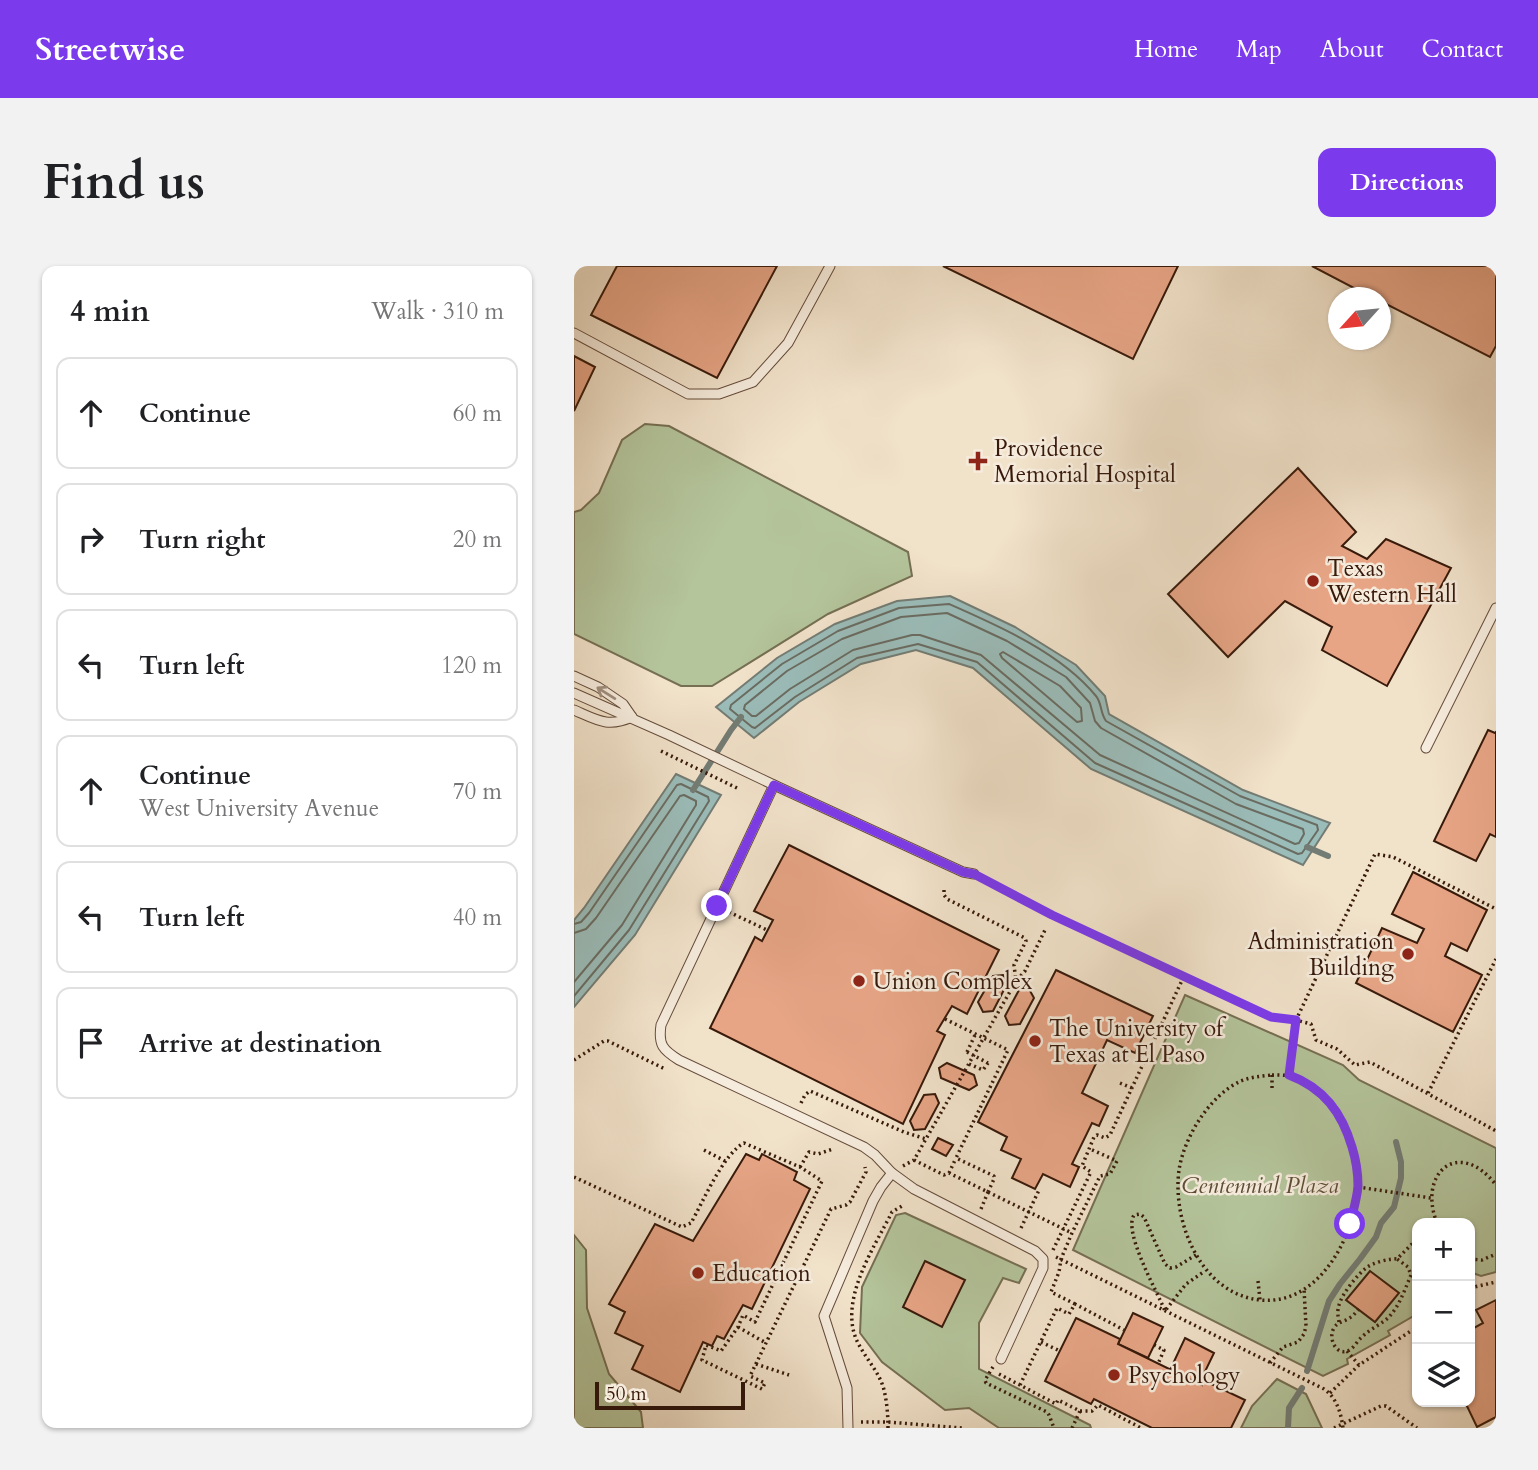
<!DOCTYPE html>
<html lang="en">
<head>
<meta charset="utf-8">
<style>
  :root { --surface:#fff; --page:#f2f2f2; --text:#202124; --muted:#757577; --line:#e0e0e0; --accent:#7c3aed }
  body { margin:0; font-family:Cardo,serif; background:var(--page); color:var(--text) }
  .controls { position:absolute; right:21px; bottom:21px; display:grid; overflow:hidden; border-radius:14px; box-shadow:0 2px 5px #0004 }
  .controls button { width:63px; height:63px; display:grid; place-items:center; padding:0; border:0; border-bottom:2px solid var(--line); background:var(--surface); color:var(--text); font:35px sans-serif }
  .compass { position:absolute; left:754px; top:21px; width:63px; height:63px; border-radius:50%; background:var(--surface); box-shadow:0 2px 5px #0004; rotate:243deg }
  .scale { position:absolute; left:21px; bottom:18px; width:150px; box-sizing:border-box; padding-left:7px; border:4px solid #381a0b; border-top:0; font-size:19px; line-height:24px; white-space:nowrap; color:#381a0b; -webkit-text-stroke:5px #f6ecdd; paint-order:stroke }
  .stop { position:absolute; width:21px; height:21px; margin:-16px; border:5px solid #7c3aed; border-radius:50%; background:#fff }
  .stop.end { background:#7c3aed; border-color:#fff; box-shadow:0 2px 7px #0008 }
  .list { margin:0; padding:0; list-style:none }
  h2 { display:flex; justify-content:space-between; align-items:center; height:91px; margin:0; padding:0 28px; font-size:30px }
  h2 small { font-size:23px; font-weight:400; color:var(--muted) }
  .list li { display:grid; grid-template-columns:46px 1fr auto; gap:21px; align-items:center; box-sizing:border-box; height:112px; margin:0 14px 14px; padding:0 14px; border:2px solid var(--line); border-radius:14px }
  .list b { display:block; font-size:26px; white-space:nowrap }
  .list p { margin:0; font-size:23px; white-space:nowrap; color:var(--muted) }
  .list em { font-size:23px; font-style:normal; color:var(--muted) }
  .icon { flex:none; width:38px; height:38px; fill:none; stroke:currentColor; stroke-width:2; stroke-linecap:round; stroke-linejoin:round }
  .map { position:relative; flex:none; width:922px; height:1162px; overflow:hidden; border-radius:14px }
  header { display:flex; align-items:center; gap:42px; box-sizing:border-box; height:98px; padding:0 35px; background:var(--accent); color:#fff }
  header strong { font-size:33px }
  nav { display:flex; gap:38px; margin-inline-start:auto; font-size:24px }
  .intro { display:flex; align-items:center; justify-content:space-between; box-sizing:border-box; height:168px; padding:0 42px }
  h1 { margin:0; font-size:49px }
  .button { padding:18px 32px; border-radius:14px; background:var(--accent); color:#fff; font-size:24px; font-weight:700 }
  main { display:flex; gap:42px; padding:0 42px }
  aside { flex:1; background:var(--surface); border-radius:14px; box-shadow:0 2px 5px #0004 }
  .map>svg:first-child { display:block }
</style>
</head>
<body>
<header>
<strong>Streetwise</strong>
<nav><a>Home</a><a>Map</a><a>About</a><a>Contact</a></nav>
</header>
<div class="intro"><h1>Find us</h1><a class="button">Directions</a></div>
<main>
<aside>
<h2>4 min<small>Walk · 310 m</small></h2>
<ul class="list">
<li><svg class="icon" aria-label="ahead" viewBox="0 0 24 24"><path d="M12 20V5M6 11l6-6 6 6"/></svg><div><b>Continue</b></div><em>60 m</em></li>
<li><svg class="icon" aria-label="right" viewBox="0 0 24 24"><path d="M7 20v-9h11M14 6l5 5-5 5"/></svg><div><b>Turn right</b></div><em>20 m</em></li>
<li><svg class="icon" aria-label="left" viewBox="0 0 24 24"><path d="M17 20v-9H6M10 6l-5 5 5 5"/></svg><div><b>Turn left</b></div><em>120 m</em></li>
<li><svg class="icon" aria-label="ahead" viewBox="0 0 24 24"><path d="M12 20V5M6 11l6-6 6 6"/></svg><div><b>Continue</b><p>West University Avenue</p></div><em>70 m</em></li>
<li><svg class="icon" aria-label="left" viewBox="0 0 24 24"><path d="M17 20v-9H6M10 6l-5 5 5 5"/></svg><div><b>Turn left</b></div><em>40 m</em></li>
<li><svg class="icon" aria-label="arrive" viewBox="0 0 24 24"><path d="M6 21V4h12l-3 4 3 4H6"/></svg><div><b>Arrive at destination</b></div></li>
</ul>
</aside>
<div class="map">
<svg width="922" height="1162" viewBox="0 0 922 1162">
  <rect width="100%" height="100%" fill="#f1e2ca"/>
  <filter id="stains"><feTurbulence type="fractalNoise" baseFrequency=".00286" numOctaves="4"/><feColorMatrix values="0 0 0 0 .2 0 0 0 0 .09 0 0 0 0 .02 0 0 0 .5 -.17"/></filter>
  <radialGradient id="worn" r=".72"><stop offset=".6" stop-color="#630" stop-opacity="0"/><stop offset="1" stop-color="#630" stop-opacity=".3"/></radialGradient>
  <g fill="#b4c49b" stroke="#766f53" stroke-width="2">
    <path d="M71 158 95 160 334 286 338 310 254 348 138 420H107L0 368V246L7 244 25 227 48 174Z"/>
    <path d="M611 729 769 799 785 814 922 882V1006L907 1010 896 1006V957H843V1048L814 1065 816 1069 773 1093 774 1098 749 1110 499 984Z"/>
    <path d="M331 947 452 1003 445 1017 429 1012 405 1057V1103L516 1159 517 1162H425L395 1142 371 1144 308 1096 286 1067 288 1021 322 949Z"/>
    <path d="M0 969 12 984 13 1042 35 1108 67 1146 69 1162H0Z"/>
    <path d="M703 1113 732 1128 748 1162H667L678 1140Z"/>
  </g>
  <g fill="#9bbdba" stroke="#737c74" stroke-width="2">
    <path d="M376 330 441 361 502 399 531 430 535 448 669 524 756 557 729 599 517 503 399 402 342 384 287 398 225 436 180 472 142 441 203 392 261 358 323 335Z"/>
    <path d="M102 508 147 529 61 669 0 741V654L10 642Z"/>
  </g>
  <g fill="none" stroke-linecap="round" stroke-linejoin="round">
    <g stroke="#6a6c62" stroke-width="2">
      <path d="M375 338C425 360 487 387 522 430 528 437 526 447 532 455L666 530 743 559 744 564 728 587 724 588 521 497 403 396 344 378 283 392 221 431 181 462 178 461 156 443 157 439 208 398 264 365 325 342Z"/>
      <path d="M373 347 433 375 492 411 516 437 521 455 527 462 662 538 729 563 730 568 725 577 721 578 526 489 407 389 346 369H338L279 384 216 423 182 450H178L170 443 171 439 213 405 268 373 327 351Z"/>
      <path d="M429 386 486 420 507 442 508 455 503 456 428 392 426 388Z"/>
      <path d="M0 658 7 656 15 647 103 519 107 518 134 531 135 535 55 664 0 730"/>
      <path d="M0 667 12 663 22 652 106 530 110 529 122 535V539L48 659 0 716"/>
    </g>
    <g stroke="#737c74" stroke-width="6">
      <path d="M119 524 157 464 167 451"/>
      <path d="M733 581 754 590"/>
      <path d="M733 1105 755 1035 766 1018 786 993 802 971 807 957 820 941 827 912V896L822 876"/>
      <path d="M714 1162 715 1142 728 1122"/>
    </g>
  </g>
  <g fill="#e7a586" stroke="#381a0b" stroke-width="2">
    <path d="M43 0H203L143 112 17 49Z"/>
    <path d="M369 0H604L559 93Z"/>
    <path d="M738 0H922V80L916 91 806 35V32H799Z"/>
    <path d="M0 90 21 101 0 145Z"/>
    <path d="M724 202 782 266 768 280 793 293 812 273 877 302 813 420 748 384 758 361 711 335 654 391 594 328Z"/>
    <path d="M914 464 921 467 922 466V571L916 568 902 595 860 575Z"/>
    <path d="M215 579 425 684 393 748 378 740 363 765 371 769 329 858 136 762 181 671 188 675 199 654 180 645Z"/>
    <path d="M839 606 913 644 893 685 877 677 871 690 908 709 879 766 782 717 808 662 843 677 850 663 818 648Z"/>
    <path d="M482 704 579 750 561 787 533 774 508 827 534 840 525 860 518 857 498 898 505 901 496 921 469 908 461 923 438 912 447 893 427 884 433 871 404 856Z"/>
    <path d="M429 709 433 718 419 745 409 746 404 736 419 710Z"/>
    <path d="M455 723 460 732 446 758 435 759 431 750 445 724Z"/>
    <path d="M373 797 400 809 403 819 395 824 367 812 365 802Z"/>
    <path d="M361 828 365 837 351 863 340 864 336 855 350 829Z"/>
    <path d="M364 872 379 879 372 890 358 883Z"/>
    <path d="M172 888 185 894 188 888 223 906 220 914 236 923 178 1043 169 1039 150 1073 143 1070 138 1080 129 1076 106 1126 58 1103 69 1080 41 1067 51 1046 35 1038 81 958 119 975Z"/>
    <path d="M351 995 391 1014 368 1061 329 1041Z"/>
    <path d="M796 1005 825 1027 801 1056 772 1034Z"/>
    <path d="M922 1034V1151L903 1161 891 1136H896V1064L909 1057 902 1044Z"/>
    <path d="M559 1047 589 1061 574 1092 544 1078Z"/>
    <path d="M502 1052 546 1073 544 1078 628 1119 629 1114 671 1134 657 1162H578L520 1133 517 1138 471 1115Z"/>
    <path d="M611 1072 640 1087 625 1118 596 1104Z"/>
  </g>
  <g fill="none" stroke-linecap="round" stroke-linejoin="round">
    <defs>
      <g id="service">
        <path d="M0 67 114 128H145L179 116 214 77 256 0"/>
        <path d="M0 410 24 421 49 438 58 451"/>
        <path d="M0 427 95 469 200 519 389 606 400 608"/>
        <path d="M0 444C23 454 34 462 58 451"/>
        <path d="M852 482 922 342"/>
        <path d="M200 519 87 759C84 779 89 784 105 794L290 881 301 889 318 907 340 923 461 985 469 993V1002L427 1093"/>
        <path d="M274 1162 273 1122 250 1050 299 935 307 921 318 907"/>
      </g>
    </defs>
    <use href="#service" stroke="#664c3b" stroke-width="11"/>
    <g stroke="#381a0b" stroke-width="3.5" stroke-dasharray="2 3.5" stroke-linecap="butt">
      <path d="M87 485 165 523"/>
      <path d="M411 614 478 649 697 751 722 754 737 758 742 774 763 783 781 799 796 796 922 865"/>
      <path d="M370 624V629L373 633 451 672 452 675 440 699 442 715"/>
      <path d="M155 646 193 664"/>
      <path d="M393 786 401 769"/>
      <path d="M0 794 30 775H34L91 803"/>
      <path d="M395 798 409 804 414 797"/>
      <path d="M698 809C708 809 719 809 729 814 764 832 787 883 784 922 780 971 745 1040 686 1034 627 1028 598 956 605 904 610 871 636 829 667 815 677 811 687 810 698 809Z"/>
      <path d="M698 809V823"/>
      <path d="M715 809 722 754 801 588 819 591 922 643"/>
      <path d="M546 817 558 822"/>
      <path d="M854 827 922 693"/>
      <path d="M227 837 231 829 236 825 330 866 352 873"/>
      <path d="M130 884 151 895"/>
      <path d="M340 894 370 909 375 907 498 967"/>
      <path d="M329 900 340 894 442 715 451 705 471 664"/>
      <path d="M226 901 235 886 244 888 259 883"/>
      <path d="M375 907 382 892"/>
      <path d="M0 911 108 961 117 957C129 936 149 888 170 877L226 901 248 915 181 1056 169 1049 164 1061 147 1085 132 1079 128 1094 188 1123 191 1117 176 1110 257 943 272 939 276 936 292 906 291 901"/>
      <path d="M784 921 857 932"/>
      <path d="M407 943 414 926"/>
      <path d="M863 957C843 907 885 871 922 919"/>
      <path d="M447 962 465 924"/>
      <path d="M479 984 517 906 508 900 520 871 523 869 531 872 536 869 610 710"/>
      <path d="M622 989 602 1001 596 1002 591 998 570 951 566 948 560 949C549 966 583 1025 591 1045L612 1018 631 1005"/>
      <path d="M482 991 750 1123C763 1132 767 1147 769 1162"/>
      <path d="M896 993 908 994 922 988"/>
      <path d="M684 1015 686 1034"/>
      <path d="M896 1022 922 1016"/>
      <path d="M501 1038 477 1026 485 1006 487 993 498 967 526 910 536 908 543 895 516 883"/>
      <path d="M785 1043C782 1046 780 1049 777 1051 771 1056 764 1055 760 1062 753 1073 764 1093 777 1083 781 1080 784 1074 788 1071 796 1063 806 1059 814 1052 825 1041 831 1023 837 1009L834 1001 823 993 843 973"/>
      <path d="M765 1056C764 1050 763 1045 765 1039 768 1028 783 1009 792 1002 798 997 816 992 823 993"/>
      <path d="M164 1061 192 1077"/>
      <path d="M467 1076 486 1085"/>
      <path d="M580 1079 590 1084 584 1098"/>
      <path d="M773 1085 785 1099"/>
      <path d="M696 1097 709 1081 724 1076 730 1068 732 1060 730 1023"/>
      <path d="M182 1098 215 1109"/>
      <path d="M419 1101 411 1114 412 1117 473 1146 475 1149 480 1162"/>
      <path d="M425 1108 482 1138 484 1134 506 1145H518L524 1139 567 1162"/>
      <path d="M446 1119 483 1042 495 1048 501 1038 550 1064"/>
      <path d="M756 1127 785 1099 843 1061"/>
      <path d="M287 1156H314L388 1162"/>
      <path d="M314 1162C314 1150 313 1136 310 1124 306 1107 292 1093 284 1077 263 1036 300 982 318 946L328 940"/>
      <path d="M498 1162 506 1145"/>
      <path d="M760 1162 807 1140H812L843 1162"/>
    </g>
    <use href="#service" stroke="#f6ecdd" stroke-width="9"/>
    <g stroke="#381a0b" stroke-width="3.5" stroke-dasharray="2 3.5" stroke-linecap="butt">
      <path d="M371 753 434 784 382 892 420 910V913L414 926"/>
      <path d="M393 786 414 797"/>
    </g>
  </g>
  <defs><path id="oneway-shaft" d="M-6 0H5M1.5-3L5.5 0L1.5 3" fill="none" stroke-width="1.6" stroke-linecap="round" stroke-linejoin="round" transform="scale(1.75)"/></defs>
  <use stroke="#a08e7e" href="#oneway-shaft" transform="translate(32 427) rotate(-148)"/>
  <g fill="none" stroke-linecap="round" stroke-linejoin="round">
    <path stroke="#7c3aed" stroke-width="9" d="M143 640 200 519 389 606 400 608 478 649 697 751 722 754 715 809C750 822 768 847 778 881 782 894 784 907 784 920 783 933 779 945 776 958"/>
  </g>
  <g fill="#8f2418" stroke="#f6ecdd" stroke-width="2.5">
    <path d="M400.5 184.5h7v7h7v7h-7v7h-7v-7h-7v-7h7z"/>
    <circle cx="739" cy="315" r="7"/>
    <circle cx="834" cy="688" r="7"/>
    <circle cx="285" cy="715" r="7"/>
    <circle cx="461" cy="775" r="7"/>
    <circle cx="124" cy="1007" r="7"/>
    <circle cx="540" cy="1109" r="7"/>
  </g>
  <g text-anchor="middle" stroke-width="5" stroke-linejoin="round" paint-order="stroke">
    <g font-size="23" fill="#381a0b" stroke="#f6ecdd" text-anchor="start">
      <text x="420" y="190">Providence<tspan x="420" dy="26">Memorial Hospital</tspan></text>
      <text x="753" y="310">Texas<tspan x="753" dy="26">Western Hall</tspan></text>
      <text x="820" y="683" text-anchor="end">Administration<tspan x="820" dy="26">Building</tspan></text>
      <text x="299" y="723">Union Complex</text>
      <text x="475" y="770">The University of<tspan x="475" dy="26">Texas at El Paso</tspan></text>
      <text x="138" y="1015">Education</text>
      <text x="554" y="1117">Psychology</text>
    </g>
    <g font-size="23" font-style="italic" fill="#5d4d36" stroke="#f6ecdd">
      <text x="686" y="927">Centennial Plaza</text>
    </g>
  </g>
  <rect width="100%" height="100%" filter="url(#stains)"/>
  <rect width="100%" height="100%" fill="url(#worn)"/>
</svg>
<div class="controls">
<button>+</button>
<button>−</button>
<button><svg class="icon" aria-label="layers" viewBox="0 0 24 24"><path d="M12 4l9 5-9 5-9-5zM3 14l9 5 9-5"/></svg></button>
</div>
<svg class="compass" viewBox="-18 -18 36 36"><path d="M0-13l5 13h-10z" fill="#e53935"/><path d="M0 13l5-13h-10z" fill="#757577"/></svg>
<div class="scale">50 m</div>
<div class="stop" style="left:776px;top:958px"></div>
<div class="stop end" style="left:143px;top:640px"></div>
</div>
</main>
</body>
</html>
